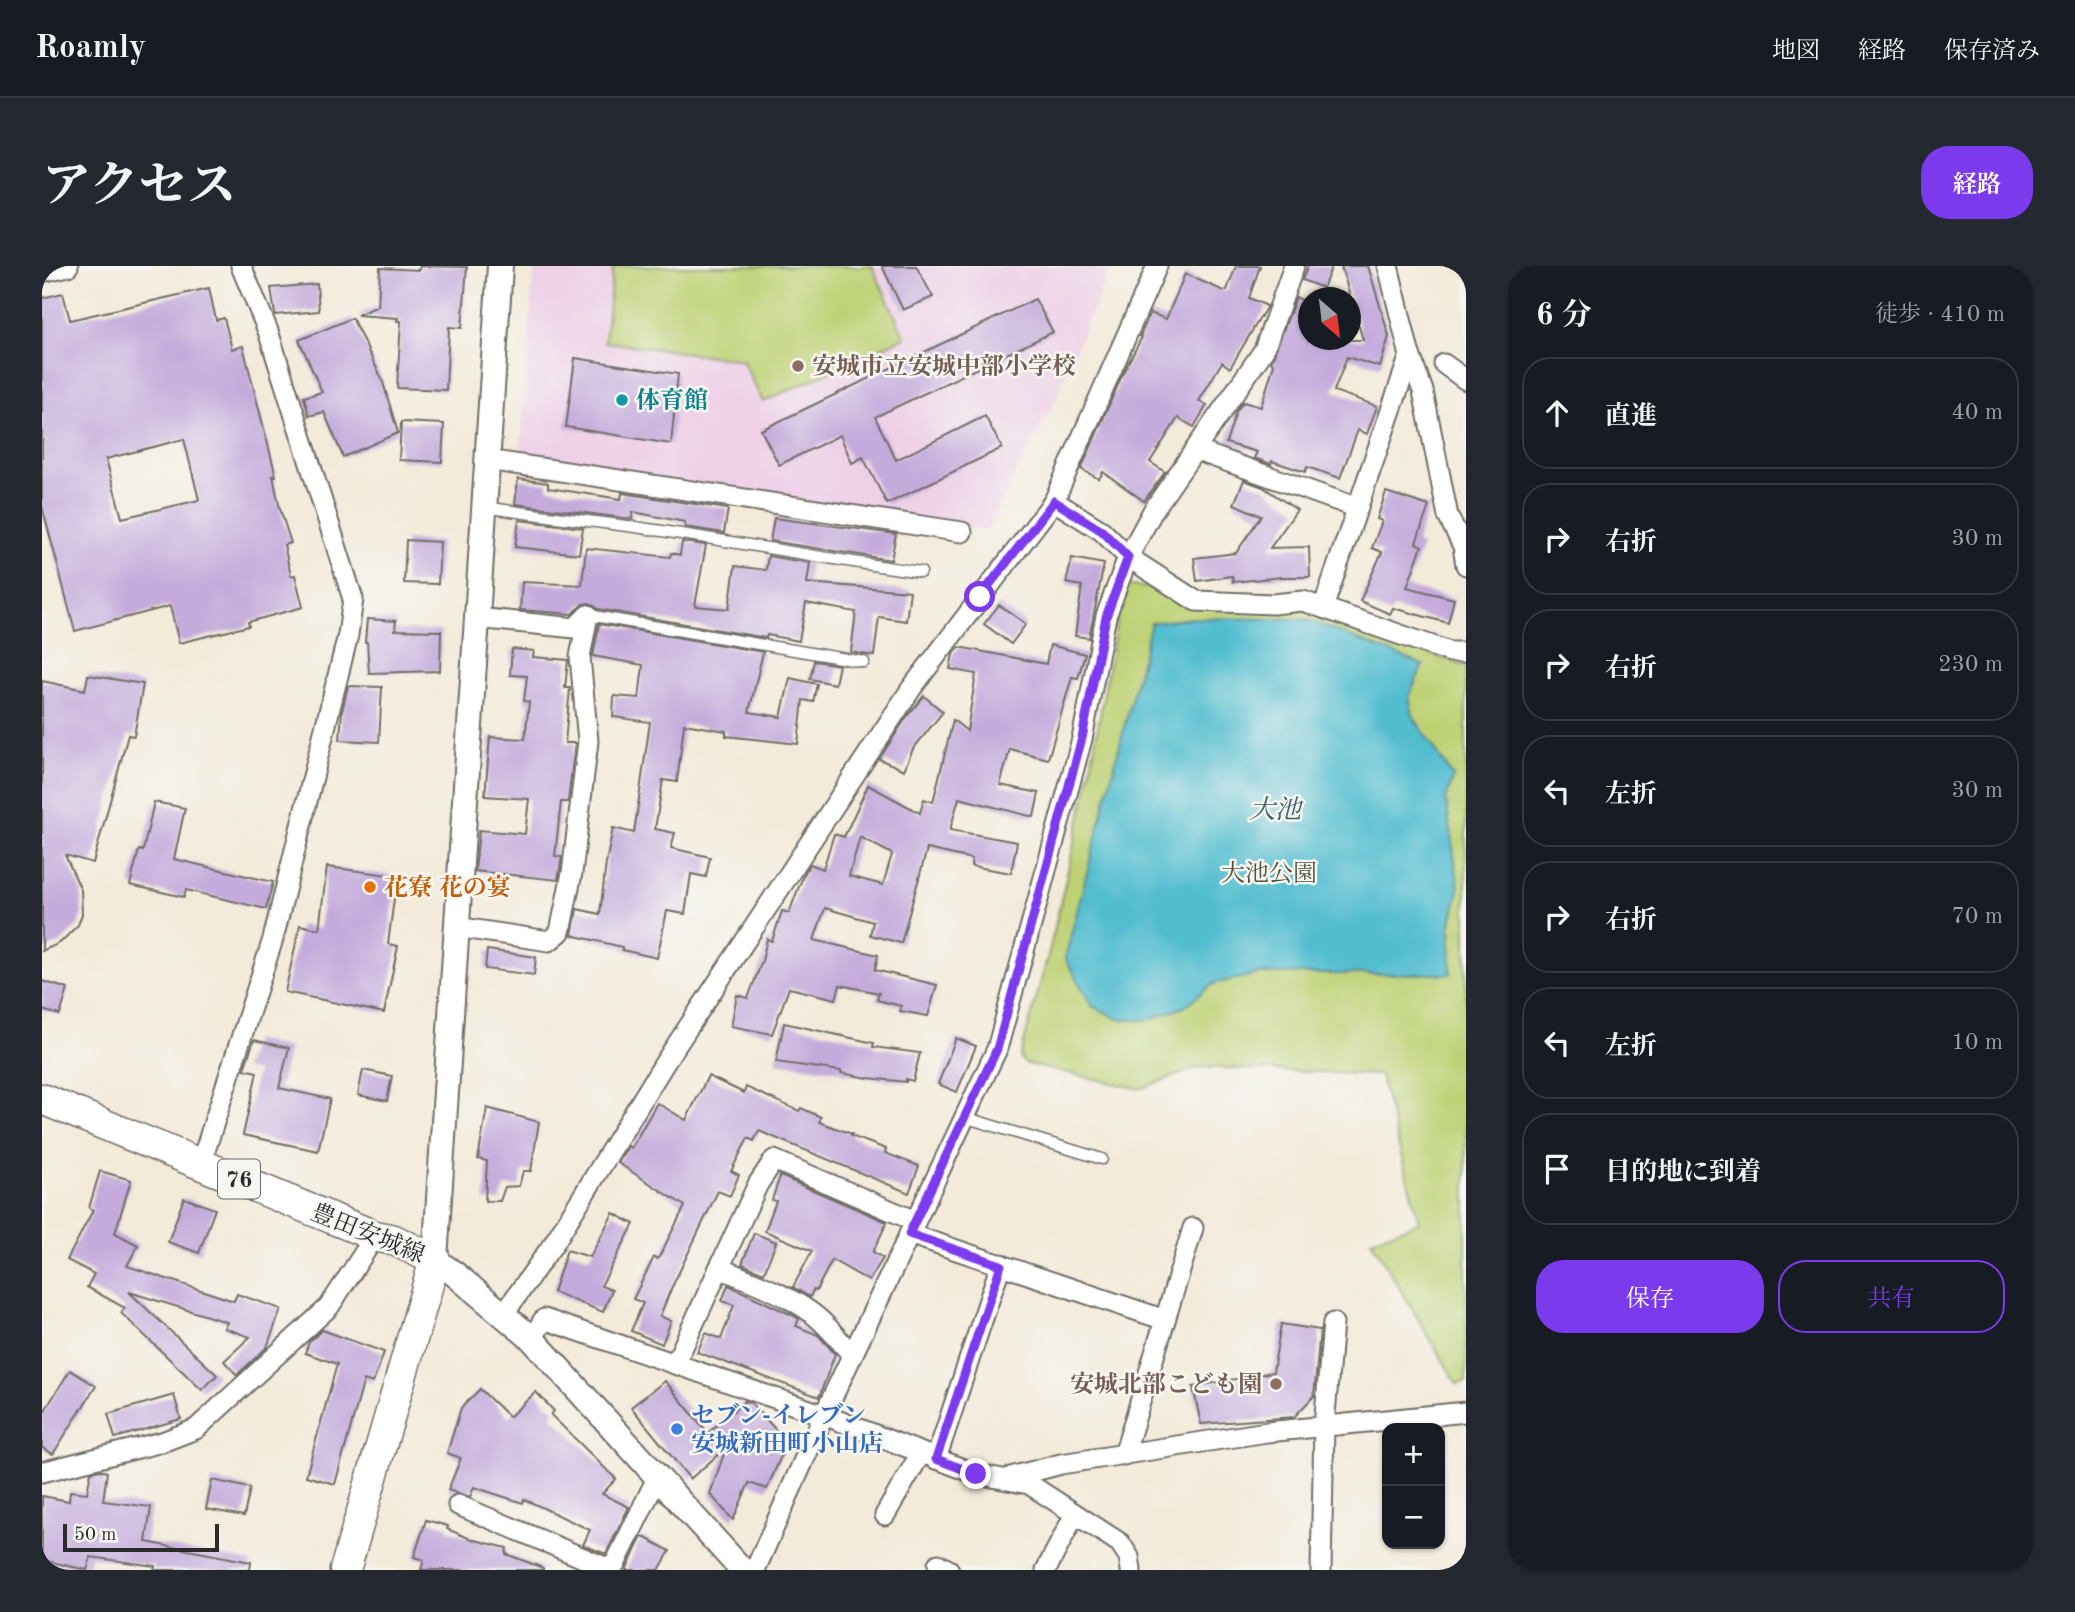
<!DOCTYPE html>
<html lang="ja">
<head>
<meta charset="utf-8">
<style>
  :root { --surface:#171b24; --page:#242831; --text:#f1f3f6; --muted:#9ea1a6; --line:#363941; --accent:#7c3aed }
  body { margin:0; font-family:"Old Standard TT","Noto Serif JP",serif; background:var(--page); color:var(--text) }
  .controls { position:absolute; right:21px; bottom:21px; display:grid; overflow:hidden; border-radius:14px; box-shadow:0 2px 5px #0004 }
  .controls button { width:63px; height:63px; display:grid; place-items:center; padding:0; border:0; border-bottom:2px solid var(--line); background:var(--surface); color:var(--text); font:35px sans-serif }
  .compass { position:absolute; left:1256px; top:21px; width:63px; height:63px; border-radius:50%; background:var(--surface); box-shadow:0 2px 5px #0004; rotate:152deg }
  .scale { position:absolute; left:21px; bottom:18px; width:156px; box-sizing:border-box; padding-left:7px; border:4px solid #2b2b2b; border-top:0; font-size:19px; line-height:24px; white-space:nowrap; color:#2b2b2b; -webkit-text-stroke:5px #f6f6f2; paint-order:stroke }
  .stop { position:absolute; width:21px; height:21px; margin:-16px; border:5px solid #7c3aed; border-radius:50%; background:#fff }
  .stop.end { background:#7c3aed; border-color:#fff; box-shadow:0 2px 7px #0008 }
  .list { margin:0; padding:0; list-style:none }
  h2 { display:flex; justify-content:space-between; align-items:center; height:91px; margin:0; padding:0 28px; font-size:30px }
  h2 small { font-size:23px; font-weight:400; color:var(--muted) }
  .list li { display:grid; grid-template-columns:46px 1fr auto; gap:21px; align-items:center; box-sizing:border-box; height:112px; margin:0 14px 14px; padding:0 14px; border:2px solid var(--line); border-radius:28px }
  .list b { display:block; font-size:26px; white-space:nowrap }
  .list em { font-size:23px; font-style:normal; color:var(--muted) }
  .actions { display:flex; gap:14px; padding:21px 28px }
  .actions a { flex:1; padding:16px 0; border:2px solid var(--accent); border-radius:28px; text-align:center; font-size:24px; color:var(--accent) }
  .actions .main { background:var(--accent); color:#fff }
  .icon { flex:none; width:38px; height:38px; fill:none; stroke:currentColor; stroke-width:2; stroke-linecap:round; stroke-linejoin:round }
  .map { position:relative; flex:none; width:1424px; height:1304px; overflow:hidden; border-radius:28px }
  header { display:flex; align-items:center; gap:42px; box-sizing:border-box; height:98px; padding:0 35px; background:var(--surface); border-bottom:2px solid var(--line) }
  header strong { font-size:33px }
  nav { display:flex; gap:38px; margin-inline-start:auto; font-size:24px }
  .intro { display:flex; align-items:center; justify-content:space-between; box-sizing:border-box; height:168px; padding:0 42px }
  h1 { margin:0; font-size:49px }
  .button { padding:18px 32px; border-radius:28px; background:var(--accent); color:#fff; font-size:24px; font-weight:700 }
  main { display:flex; gap:42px; padding:0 42px }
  aside { flex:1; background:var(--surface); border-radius:28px; box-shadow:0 2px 5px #0004 }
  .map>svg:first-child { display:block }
</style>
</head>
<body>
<header>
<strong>Roamly</strong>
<nav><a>地図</a><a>経路</a><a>保存済み</a></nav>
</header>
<div class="intro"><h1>アクセス</h1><a class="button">経路</a></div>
<main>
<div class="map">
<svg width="1424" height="1304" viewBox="0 0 1424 1304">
  <rect width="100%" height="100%" fill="#f6f6f2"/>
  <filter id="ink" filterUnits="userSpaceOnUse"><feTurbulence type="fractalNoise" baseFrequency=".0143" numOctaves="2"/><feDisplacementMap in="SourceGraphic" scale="14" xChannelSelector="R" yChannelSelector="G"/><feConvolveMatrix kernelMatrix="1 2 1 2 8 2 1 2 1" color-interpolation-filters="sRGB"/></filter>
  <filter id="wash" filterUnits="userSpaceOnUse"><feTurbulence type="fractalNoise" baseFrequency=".00686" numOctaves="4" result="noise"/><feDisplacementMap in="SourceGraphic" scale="28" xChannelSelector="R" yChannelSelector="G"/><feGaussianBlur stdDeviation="1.57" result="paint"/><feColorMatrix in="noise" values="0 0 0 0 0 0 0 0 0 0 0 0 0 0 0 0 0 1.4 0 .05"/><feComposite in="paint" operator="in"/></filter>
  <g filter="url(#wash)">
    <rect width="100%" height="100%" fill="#f3ead9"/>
    <path fill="#eed0e7" d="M492 0H1069L1009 143 977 200 945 265 478 190Z"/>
    <g fill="#bed174" stroke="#747e50" stroke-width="2">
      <path d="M571 0H830L863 71 721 136 700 94 563 76Z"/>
      <path d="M1081 319 1257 339 1424 401V1116L1415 1118 1329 974 1377 956 1338 809 1157 801 1098 823 982 797 978 791 1007 686 1045 523Z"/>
    </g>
    <path fill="#53bdd0" stroke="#3f747e" stroke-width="2" d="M1150 352 1263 353 1381 399 1367 430 1371 450 1411 511 1404 534 1417 623 1408 661 1409 708H1217L1171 718 1142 741 1105 754H1079L1050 740 1023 692 1109 357Z"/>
    <g id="blocks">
      <g fill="#c5abdc" fill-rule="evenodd">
        <path d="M378 0 425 1 420 62 407 61 404 124 355 122 359 55H355L356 52 315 49 336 40 338 2 377 4Z"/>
        <path d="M840 0H874L891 31 861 44Z"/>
        <path d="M1194 0H1218L1207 32 1225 40 1188 102 1180 96 1157 135 1165 139 1152 161 1136 152 1108 196 1123 206 1102 235 1061 206 1057 213 1039 203 1081 107 1100 71 1098 70 1108 47 1124 53 1143 8 1182 25 1185 24Z"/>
        <path d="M1266 0H1290L1281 22 1260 14Z"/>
        <path d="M1299 0H1326L1347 70 1338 101 1305 91 1292 125 1335 140 1325 168 1316 164 1298 212 1265 201 1263 206 1230 195 1229 198 1212 192 1215 186 1184 177 1194 146 1201 136 1219 141 1232 98 1229 96 1254 31 1263 36 1255 55 1266 59V74H1321Z"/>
        <path d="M275 18 277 45 233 49 229 22Z"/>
        <path d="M167 22 174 54 182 52 190 83 201 80 234 210H231L238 243 249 277 242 279 249 310 253 309 261 341 206 356 207 360 137 377 128 340 33 365 0 240V32L21 27 28 54ZM142 173 157 234 80 252 64 193Z"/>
        <path d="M993 33 1011 66 833 151 854 194 943 150 960 182 845 238 821 191 810 197 798 169 737 199 719 164Z"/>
        <path d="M310 52 340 113 356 167 301 191 282 146 267 150 262 131 280 126 257 74Z"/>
        <path d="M533 92 636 108 629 178 524 161Z"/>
        <path d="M359 156 402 158 400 196 357 194Z"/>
        <path d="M476 213 506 217V222L579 233 580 227 686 243 682 267 643 261V256L591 246 590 253 473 238Z"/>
        <path d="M1202 214 1221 221 1255 244 1228 282 1267 281 1268 311H1240L1191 316 1190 310 1155 315 1152 292 1194 287 1219 250 1192 238Z"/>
        <path d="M1344 226 1387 240 1374 277 1380 280 1365 321 1412 333 1406 357 1351 342 1348 348 1318 335 1340 286 1330 282 1340 255 1335 253Z"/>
        <path d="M732 252 854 268 849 294 728 275Z"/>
        <path d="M477 254 541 262 537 288 473 281Z"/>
        <path d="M364 274 398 276 396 318 362 317Z"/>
        <path d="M640 276 664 279 653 340 687 343 693 300 724 304 726 290 768 297 765 317 868 325 864 355 837 351 832 390 809 386 814 346 764 337 757 375 725 369 724 372 556 343 548 337 541 338 530 348 478 344 480 316 540 319 544 282 628 291 629 287 638 289Z"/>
        <path d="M1030 292 1062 298 1047 372 1033 370 1040 320 1024 317Z"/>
        <path d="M957 339 984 358 969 378 942 358Z"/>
        <path d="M325 353 354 355 353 364 399 365 398 405 327 407 325 376H323Z"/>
        <path d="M557 358 721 386 707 446 739 451 748 412 775 418 771 436 761 434 756 478 684 470V465L642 458 635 516 621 514 613 563 633 567 629 582 668 591 664 611 649 608 643 648 625 645 615 692 580 684V681L530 669 535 643 558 648 564 597 571 562 592 567 608 456 571 451 572 430 597 432 601 399 551 390Z"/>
        <path d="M1008 379 1043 388 1036 412 1030 411 1006 493 968 483 958 519 997 527 992 551 917 532 908 564 975 576 969 607 929 600 930 593 885 583 859 677 828 669 831 656 783 642 772 674 836 689 833 704 895 719 886 750 858 745 859 740 835 734 837 727 798 719 794 733 747 722 730 768 689 760 695 729 706 732 720 695 725 673 730 675 740 645 747 647 761 610 768 598 781 603 792 568 802 571 826 519 878 547 882 533 891 536 911 454 925 465 934 408 908 403 911 388 917 381 1004 398ZM818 571 850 588 841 619 807 610Z"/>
        <path d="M470 383 492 385 491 391 526 394 523 422H528L523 477H533L526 536H519L513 590 520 591 516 614 433 605 437 564 483 568 487 533 443 530 448 471 483 473 487 436 482 435 485 410 468 409Z"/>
        <path d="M772 395 797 399 793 418 768 413Z"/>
        <path d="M46 409 101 418 92 470 86 469 51 597 23 589 39 624 40 648 36 659 18 677 0 685V415L43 424Z"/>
        <path d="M306 420 340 421 337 476 298 474 300 445Z"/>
        <path d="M882 430 901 446 871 483 862 504 837 493 866 449Z"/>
        <path d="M112 536 143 542 132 593 231 616 224 643 144 624 142 631 88 619 97 584 101 585Z"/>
        <path d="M285 601 355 610 346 678 356 680 342 747 243 726 258 659 277 663Z"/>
        <path d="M445 684 494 691 492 709 443 703Z"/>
        <path d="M0 715 26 723 18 749 0 744Z"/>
        <path d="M742 757 832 777 831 781 878 787 871 815 864 813V816L826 812 799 807V805L734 796Z"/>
        <path d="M914 772 934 780 915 826 896 818Z"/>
        <path d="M212 774 247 782 237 822 288 833 276 885 201 869 215 806 202 803Z"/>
        <path d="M321 804 350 810 345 835 316 829Z"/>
        <path d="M666 810 702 827 704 821 757 845 759 842 779 851 777 856 810 868 809 870 844 883 843 887 877 900 867 927 717 865 712 875 706 872 689 905 697 909 688 930 676 925 629 1023 618 1050 629 1055 620 1078 589 1065 601 1037 591 1033 612 991 616 993 643 940 576 897 586 880 589 882 615 837 644 854Z"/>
        <path d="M445 842 497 856 489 905H481L477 920 463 921 458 935H443L445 895 436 893Z"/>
        <path d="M58 905 89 914 73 967 96 979 85 1000 192 1035 195 1028 239 1043 225 1081 195 1109 182 1095 208 1071 182 1062 185 1056 87 1026 175 1109 160 1124 79 1047 83 1042 45 1021 52 1008 25 994 51 944 47 942Z"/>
        <path d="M738 910 845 956 831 986 841 992 827 1015 790 994 774 1025 771 1024 768 1031 751 1021 770 985 723 965 734 935 730 934Z"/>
        <path d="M142 932 173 943 157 987 126 976Z"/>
        <path d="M571 947 592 958 559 1020 570 1024 561 1046 511 1026 525 984 548 991Z"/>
        <path d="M712 967 734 976 722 1007 700 998Z"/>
        <path d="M686 1019 750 1049 757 1053 754 1060 776 1069 793 1088 777 1131 655 1086 664 1067 679 1073 692 1039 680 1035Z"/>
        <path d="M1239 1058 1278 1064 1272 1130 1252 1151 1159 1158 1151 1121 1231 1106Z"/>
        <path d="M280 1064 342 1086 331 1117 322 1114 293 1218 264 1210 295 1098 263 1087 267 1076Z"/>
        <path d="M28 1104 54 1120 11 1188 0 1182V1149Z"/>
        <path d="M623 1115 666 1167 703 1135 709 1137 745 1176 725 1223 707 1217 691 1254 668 1228 684 1182 648 1213 589 1141Z"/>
        <path d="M438 1123 467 1151 494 1126 512 1145 509 1149 574 1213 560 1228 587 1241 564 1288 541 1279 548 1264 482 1233 481 1237 432 1221 428 1231 406 1224 419 1192 405 1187 419 1142Z"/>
        <path d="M132 1129 139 1153 73 1172 66 1148Z"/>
        <path d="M57 1204 65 1206 61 1235 109 1241 104 1276 209 1296 208 1304H112L113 1300 49 1291 45 1304 0 1294V1230L27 1235 28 1225 45 1227 49 1206Z"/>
        <path d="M170 1214 208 1222 202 1250 164 1243Z"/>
        <path d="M384 1254 406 1260 405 1263 429 1273 465 1282 464 1288 501 1302V1304H379L382 1294 372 1291Z"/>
        <path d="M600 1270 628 1285 617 1304H584Z"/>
      </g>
    </g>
  </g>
  <g filter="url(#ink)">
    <use href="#blocks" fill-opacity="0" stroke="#716e68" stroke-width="2"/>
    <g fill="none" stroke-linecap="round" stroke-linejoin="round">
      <defs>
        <g id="service">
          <path d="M443 241C497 250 552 255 606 263 697 276 788 294 879 306"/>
          <path d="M546 349 822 396"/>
          <path d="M922 851 1060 893"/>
        </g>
        <g id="minor">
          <path d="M1346 0 1367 86 1381 125 1406 250 1421 280 1424 299"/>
          <path d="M0 6 26 0"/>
          <path d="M1402 98 1424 114"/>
          <path d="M1153 184 1316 242"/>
          <path d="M445 194 920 266"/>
          <path d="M1012 235 1060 265 1086 291 1154 335 1231 338 1261 335 1408 386H1424"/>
          <path d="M1281 342 1368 89"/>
          <path d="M435 352 533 362 546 349"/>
          <path d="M414 661 507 675 518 666 530 607 546 475 538 391 546 349"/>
          <path d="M159 897 231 673 306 369 311 333 226 65 199 0"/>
          <path d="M867 968 1123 1054"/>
          <path d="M677 1002C708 1015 740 1026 767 1045 784 1057 797 1074 810 1089"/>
          <path d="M461 1049 512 977 622 798 869 423 1012 235 1115 0"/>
          <path d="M490 1073 502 1053 782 1149 934 1208 987 1218 1078 1277 1087 1291 1089 1304"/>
          <path d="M633 1098 716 918 732 894 873 955"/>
          <path d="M1082 1189 1151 962"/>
          <path d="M894 1193 959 998"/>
          <path d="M0 1206 120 1176 154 1163 287 1041 333 970"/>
          <path d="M969 1211 1019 1198 1225 1166 1424 1146"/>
          <path d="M416 1239 565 1302 573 1298 615 1212"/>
          <path d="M843 1249 879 1187"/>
          <path d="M896 1298 907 1304"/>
          <path d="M713 1304 782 1149 955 783 1040 473 1064 350 1086 291 1112 243 1222 84 1252 0"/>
          <path d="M1004 1304 1033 1248"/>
          <path d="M1279 1304 1282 1160 1291 1057"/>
        </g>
        <path id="tertiary" d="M458 0 393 994 414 1009 490 1073 700 1304"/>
        <path id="primary" d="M0 833 333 970 352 974 393 994 303 1304"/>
      </defs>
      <use href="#service" stroke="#716e68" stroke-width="13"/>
      <use href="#minor" stroke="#716e68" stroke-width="23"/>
      <use href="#tertiary" stroke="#716e68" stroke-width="28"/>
      <use href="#primary" stroke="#716e68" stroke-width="33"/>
      <use href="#service" stroke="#fff" stroke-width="10"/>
      <use href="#minor" stroke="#fff" stroke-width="19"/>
      <use href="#tertiary" stroke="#fff" stroke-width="24"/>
      <use href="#primary" stroke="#fff" stroke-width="30"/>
    </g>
  </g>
  <g fill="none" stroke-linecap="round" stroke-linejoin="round" filter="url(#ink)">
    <path stroke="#7c3aed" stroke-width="9" d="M934 1208 894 1193 959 999 867 968 955 783 1040 472 1064 351 1086 291 1060 265 1012 235 938 331"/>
  </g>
  <g fill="#8d6e63" stroke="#f6f6f2" stroke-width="2.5">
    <circle cx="756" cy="100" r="7"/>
    <circle cx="1234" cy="1118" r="7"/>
  </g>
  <circle fill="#0f9aa8" stroke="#f6f6f2" stroke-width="2.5" cx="580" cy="134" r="7"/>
  <circle fill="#e8710a" stroke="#f6f6f2" stroke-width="2.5" cx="328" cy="621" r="7"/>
  <circle fill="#3f7fe0" stroke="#f6f6f2" stroke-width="2.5" cx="635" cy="1163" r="7"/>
  <g text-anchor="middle" stroke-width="5" stroke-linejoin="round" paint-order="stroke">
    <rect fill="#f6f6f2" stroke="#686867" stroke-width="2" x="176" y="893.5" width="42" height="39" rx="5"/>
    <g font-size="23" font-weight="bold" fill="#2b2b2b">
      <text x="197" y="921">76</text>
    </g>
    <g font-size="24" font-weight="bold" fill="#785e54" stroke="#f6f6f2" text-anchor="start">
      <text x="770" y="108">安城市立安城中部小学校</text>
      <text x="1220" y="1126" text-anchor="end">安城北部こども園</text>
    </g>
    <g font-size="24" font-weight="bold" fill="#0d838f" stroke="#f6f6f2" text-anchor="start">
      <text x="594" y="142">体育館</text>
    </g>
    <g font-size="24" fill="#50543d" stroke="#f6f6f2">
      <text x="1227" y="615">大池公園</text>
    </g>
    <g font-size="24" font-weight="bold" fill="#c56008" stroke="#f6f6f2" text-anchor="start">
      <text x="342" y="629">花寮 花の宴</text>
    </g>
    <g font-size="24" fill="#2b2b2b" stroke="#f6f6f2">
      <text transform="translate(326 967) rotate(22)" y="8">豊田安城線</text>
    </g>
    <g font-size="24" font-weight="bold" fill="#366cbe" stroke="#f6f6f2" text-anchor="start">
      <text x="649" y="1157">セブン-イレブン<tspan x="649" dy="28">安城新田町小山店</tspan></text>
    </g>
    <g font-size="26" font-style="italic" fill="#395e65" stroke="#f6f6f2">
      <text x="1233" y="552">大池</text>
    </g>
  </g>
</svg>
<div class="controls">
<button>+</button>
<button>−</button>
</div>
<svg class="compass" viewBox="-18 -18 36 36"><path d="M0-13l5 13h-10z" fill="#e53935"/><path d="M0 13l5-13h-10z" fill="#9ea1a6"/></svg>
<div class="scale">50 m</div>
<div class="stop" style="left:938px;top:331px"></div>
<div class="stop end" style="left:934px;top:1208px"></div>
</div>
<aside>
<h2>6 分<small>徒歩 · 410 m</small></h2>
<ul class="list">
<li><svg class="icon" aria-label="ahead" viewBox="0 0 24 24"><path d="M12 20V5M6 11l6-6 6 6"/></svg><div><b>直進</b></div><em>40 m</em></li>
<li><svg class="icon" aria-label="right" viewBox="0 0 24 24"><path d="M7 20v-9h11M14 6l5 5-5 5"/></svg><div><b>右折</b></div><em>30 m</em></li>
<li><svg class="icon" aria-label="right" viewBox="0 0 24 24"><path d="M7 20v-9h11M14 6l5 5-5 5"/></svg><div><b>右折</b></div><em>230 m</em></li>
<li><svg class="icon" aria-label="left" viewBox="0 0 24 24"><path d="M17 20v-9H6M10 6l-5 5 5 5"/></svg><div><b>左折</b></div><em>30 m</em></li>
<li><svg class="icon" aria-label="right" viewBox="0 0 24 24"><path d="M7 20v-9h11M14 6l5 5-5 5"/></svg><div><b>右折</b></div><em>70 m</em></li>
<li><svg class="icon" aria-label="left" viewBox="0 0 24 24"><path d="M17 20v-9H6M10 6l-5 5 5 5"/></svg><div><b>左折</b></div><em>10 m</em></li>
<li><svg class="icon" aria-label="arrive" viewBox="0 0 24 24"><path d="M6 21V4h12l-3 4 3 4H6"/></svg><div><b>目的地に到着</b></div></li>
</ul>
<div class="actions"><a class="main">保存</a><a>共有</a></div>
</aside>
</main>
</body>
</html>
